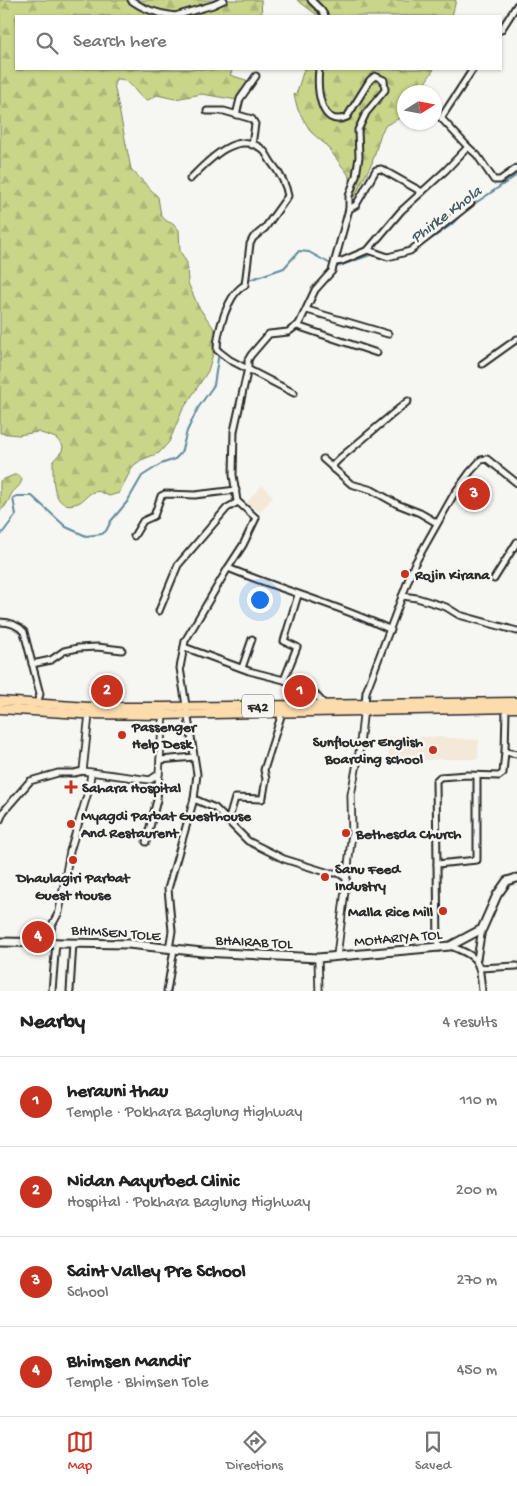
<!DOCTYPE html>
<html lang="en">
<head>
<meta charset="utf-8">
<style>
  :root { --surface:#fff; --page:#f2f2f2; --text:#222; --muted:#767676; --line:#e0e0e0; --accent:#c8321e }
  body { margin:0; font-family:"Gochi Hand",sans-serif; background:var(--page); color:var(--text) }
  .compass { position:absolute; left:397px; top:85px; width:45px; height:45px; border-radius:50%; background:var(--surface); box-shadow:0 1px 4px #0004; rotate:79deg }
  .you { position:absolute; left:259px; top:599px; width:18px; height:18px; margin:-12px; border:4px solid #fff; border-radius:50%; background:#1a73e8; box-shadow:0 0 0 8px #1a73e833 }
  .badge { display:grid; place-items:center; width:32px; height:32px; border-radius:50%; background:var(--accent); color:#fff; font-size:16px; font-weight:700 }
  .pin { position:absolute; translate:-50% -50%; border:2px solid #fff; box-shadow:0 1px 5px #0006 }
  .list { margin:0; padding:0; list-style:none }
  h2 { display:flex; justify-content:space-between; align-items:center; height:65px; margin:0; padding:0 20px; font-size:21px }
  h2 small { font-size:16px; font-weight:400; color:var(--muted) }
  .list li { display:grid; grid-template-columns:32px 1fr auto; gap:15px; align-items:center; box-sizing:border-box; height:90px; padding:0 20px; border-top:1px solid var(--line) }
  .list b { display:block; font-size:19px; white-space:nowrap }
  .list p { margin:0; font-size:16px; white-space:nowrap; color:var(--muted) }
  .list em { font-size:16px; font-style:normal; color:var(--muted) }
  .icon { flex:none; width:28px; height:28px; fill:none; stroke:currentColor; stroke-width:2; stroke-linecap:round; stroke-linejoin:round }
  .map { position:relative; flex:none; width:517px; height:991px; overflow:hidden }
  .search { position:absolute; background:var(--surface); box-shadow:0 1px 4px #0004; left:15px; right:15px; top:15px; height:55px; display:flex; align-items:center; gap:12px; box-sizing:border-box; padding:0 18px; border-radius:0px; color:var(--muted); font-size:19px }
  .sheet { height:425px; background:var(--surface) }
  nav { display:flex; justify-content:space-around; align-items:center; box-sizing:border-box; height:70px; border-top:1px solid var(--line); background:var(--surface); font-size:14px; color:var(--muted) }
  nav a { display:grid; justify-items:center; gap:2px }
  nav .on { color:var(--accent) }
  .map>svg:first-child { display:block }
</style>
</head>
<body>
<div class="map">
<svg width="517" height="991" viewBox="0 0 517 991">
  <defs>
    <pattern id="forest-firs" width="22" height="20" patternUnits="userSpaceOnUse" patternTransform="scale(1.25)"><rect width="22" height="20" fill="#c9d589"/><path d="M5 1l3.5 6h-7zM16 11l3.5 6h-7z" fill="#adb776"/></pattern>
  </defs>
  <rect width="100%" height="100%" fill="#f6f6f2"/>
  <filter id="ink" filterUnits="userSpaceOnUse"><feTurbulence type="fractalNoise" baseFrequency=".02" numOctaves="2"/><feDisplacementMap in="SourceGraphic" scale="10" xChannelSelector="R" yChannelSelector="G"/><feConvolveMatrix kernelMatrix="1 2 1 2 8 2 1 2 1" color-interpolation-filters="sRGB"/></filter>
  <g filter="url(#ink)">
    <g fill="#f4e8d9">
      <path d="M472 477 489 490 478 508 459 498Z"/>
      <path d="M262 485 273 497 260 512 246 503Z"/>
      <path d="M387 737H436L479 740 478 759H437L388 764 389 745Z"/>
    </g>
    <g fill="url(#forest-firs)" stroke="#7a805a">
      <path d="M0 0H261L262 16H16V69H233L230 75 249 81 237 100 202 94 175 99 157 95 148 100C135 98 133 78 117 79L114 84 131 169 158 197 161 216 168 222 173 223 179 230 180 251 187 263 188 283 198 306 215 330 217 340 208 371 182 411 169 442 159 453 141 460 133 466 119 493 109 496C104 494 100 490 94 492 88 493 84 501 78 503 51 513 53 477 53 461L62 451 63 446 56 438 38 432 18 435 0 433Z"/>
      <path d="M297 0H456L452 16H316V14Z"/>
      <path d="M304 69H434L425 83 421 92H404V116L386 125 381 133 372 163 354 197 348 174 326 145 311 132 298 110 294 95 297 92Z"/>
      <path d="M14 475H19L22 479C21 486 16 488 12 493 8 500 8 505 0 511V481Z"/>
    </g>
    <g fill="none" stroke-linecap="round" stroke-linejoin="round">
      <g stroke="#608a9b" stroke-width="2">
        <path d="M471 206 517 175"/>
        <path d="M413 252 451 225 466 210"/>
        <path d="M396 257 406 255"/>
        <path d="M241 287 242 281 249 280 284 268 299 251 309 252 336 267 373 254"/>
        <path d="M223 325 238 293"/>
        <path d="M0 536 16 515 13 498 17 496H32L66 527 86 536 102 534 106 531 111 521 127 502 142 476 161 464 175 459 181 453 187 431 198 408 214 385 219 352"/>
      </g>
      <defs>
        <g id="minor">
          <path d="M131 0C144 10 159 14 175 16"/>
          <path d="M311 0 321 10 325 16"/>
          <path d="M175 16 213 5 224 0"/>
          <path d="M501 30 517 5"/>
          <path d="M207 111H224L252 119 255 124 252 145"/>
          <path d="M236 115 240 99 256 76"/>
          <path d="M468 147 441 118 473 69"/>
          <path d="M190 179C206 163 236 129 262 149 266 152 268 158 271 162 279 172 286 183 288 196L265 228 253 238 250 244 245 285C228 293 217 332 217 350L230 360 294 393"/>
          <path d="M349 209 356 205 376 170 381 169 422 192"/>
          <path d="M368 250 388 257 410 251 471 203"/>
          <path d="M336 262 342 261 368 250 401 211 445 171 468 147 477 155 494 180H500L517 168"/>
          <path d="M307 310 388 334"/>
          <path d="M297 326 377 353"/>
          <path d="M482 364 517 339"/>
          <path d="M323 459 351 484 372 490 397 504 420 513 437 523"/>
          <path d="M333 469 334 464 339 459 408 401"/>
          <path d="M134 536 143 521 154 516 161 496 165 494 195 495 236 490"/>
          <path d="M228 568C281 590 339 605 391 630"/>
          <path d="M494 579 517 542"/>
          <path d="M298 595 284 641 297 647 284 680 315 694 325 705"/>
          <path d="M402 596 417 598 446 607 459 615 517 631"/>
          <path d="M159 611 178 565 227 508 238 502"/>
          <path d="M0 622C10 622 18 625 24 632L40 694 37 704"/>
          <path d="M184 647 249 671 284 680"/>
          <path d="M32 664 51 660 64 651 78 648 97 647 122 650"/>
          <path d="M242 668 252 639"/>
          <path d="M365 704 366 692 414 565 454 494 470 472 481 460 487 459 517 483"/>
          <path d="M506 709 505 752 517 754"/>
          <path d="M160 760 194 757"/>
          <path d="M194 799 215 808 248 841 284 859 329 873H338L346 878"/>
          <path d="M0 820 4 811 30 781 58 773H74L83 771"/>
          <path d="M228 822 235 798 262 799 263 797 266 779 264 770 282 713"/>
          <path d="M146 842 157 800 159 774"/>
          <path d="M437 864 477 860V776"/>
          <path d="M450 946C480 957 479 961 482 991"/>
          <path d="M438 948 436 781 440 777 467 775 499 776 503 773 505 752"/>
          <path d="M169 949 172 931 168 889 194 799 197 774 180 668 185 641 228 568 243 545 256 518 237 501 233 475 234 431 248 368V360L251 355 269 334 288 332 299 324 315 290 332 271 349 209V196L356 176 359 157 358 130 366 113 385 90 384 80 375 76 370 80 347 117C319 129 317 87 319 69"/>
          <path d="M477 959 482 929"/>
          <path d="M480 968 517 966"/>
          <path d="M52 991 56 942"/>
          <path d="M70 991 73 943"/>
          <path d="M167 991 174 949"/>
        </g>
        <g id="tertiary">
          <path d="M89 714 83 771 150 780 159 774 163 712"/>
          <path d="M48 942 52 925 59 912 70 851 89 789 91 773"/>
          <path d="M337 956 352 833 351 795 359 753 364 707"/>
          <path d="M318 958 319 991"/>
        </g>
        <path id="secondary" d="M0 942 128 944 202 952 318 958 450 946 482 929 497 895 507 881 517 878"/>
        <g id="trunk">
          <path d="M0 701 89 707H163L517 702"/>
          <path d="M0 709 81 714 163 715 517 708"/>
        </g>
      </defs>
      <use href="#minor" stroke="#2b2b2b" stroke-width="9"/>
      <use href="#tertiary" stroke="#2b2b2b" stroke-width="9"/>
      <use href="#secondary" stroke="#2b2b2b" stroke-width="11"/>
      <use href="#trunk" stroke="#2b2b2b" stroke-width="11"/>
      <use href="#minor" stroke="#f6f6f2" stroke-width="5"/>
      <use href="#tertiary" stroke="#f6f6f2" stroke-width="5.5"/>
      <use href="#secondary" stroke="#f6f6f2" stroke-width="7"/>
      <use href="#trunk" stroke="#fcdcac" stroke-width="8"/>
    </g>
  </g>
  <g fill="#c8321e" stroke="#f6f6f2" stroke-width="2">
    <circle cx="405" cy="574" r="5"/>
    <circle cx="122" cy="735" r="5"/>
    <circle cx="433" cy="750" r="5"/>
    <path d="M68.5 779.5h5v5h5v5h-5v5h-5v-5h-5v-5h5z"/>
    <circle cx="71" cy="824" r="5"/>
    <circle cx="346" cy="833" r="5"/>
    <circle cx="73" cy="860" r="5"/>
    <circle cx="325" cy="877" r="5"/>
    <circle cx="443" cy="911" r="5"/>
  </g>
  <g text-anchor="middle" stroke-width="5" stroke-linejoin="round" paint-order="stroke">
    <rect fill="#f6f6f2" stroke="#686867" stroke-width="1" x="242" y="694.5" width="32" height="23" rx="4"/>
    <g font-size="14" font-weight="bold" fill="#2b2b2b">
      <text x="258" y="711">F42</text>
    </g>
    <g font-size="15" font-weight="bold" fill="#2b2b2b" stroke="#f6f6f2" text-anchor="start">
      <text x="415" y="579">Rojin Kirana</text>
      <text x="132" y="731">Passenger<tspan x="132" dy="17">Help Desk</tspan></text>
      <text x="423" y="746" text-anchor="end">Sunflower English<tspan x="423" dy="17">Boarding school</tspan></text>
      <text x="82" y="792">Sahara Hospital</text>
      <text x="81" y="820">Myagdi Parbat Guesthouse<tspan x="81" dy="17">And Restaurent</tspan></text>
      <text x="356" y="838">Bethesda Church</text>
      <text x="335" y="873">Sanu Feed<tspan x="335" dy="17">Industry</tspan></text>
      <text x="73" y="882" text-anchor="middle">Dhaulagiri Parbat<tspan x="73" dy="17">Guest House</tspan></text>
      <text x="433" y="916" text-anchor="end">Malla Rice Mill</text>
    </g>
    <g font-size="15" fill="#2b2b2b" stroke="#f6f6f2">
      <text transform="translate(116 932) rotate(4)" y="5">BHIMSEN TOLE</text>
      <text transform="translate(398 937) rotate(-5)" y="5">MOHARIYA TOL</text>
      <text transform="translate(254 941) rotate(3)" y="5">BHAIRAB TOL</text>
    </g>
    <g font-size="16" font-style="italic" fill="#465b63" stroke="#f6f6f2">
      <text transform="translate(445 213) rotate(-37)" y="6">Phirke Khola</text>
    </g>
  </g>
</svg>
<svg class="compass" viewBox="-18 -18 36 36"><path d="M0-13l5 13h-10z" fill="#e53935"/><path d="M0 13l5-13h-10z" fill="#767676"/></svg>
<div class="you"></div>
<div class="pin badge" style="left:300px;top:691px">1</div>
<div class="pin badge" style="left:107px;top:691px">2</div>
<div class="pin badge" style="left:474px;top:494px">3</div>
<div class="pin badge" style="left:38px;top:937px">4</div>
<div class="search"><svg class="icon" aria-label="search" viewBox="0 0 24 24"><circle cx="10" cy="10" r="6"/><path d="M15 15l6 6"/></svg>Search here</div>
</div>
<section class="sheet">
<h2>Nearby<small>4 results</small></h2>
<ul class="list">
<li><span class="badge">1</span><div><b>herauni thau</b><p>Temple · Pokhara Baglung Highway</p></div><em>110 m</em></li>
<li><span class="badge">2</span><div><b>Nidan Aayurbed Clinic</b><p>Hospital · Pokhara Baglung Highway</p></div><em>200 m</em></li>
<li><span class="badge">3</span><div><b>Saint Valley Pre School</b><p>School</p></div><em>270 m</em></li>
<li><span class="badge">4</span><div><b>Bhimsen Mandir</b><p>Temple · Bhimsen Tole</p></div><em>450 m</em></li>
</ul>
</section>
<nav>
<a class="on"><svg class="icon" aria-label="map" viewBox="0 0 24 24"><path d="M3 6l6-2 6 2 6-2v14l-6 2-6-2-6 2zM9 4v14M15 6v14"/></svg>Map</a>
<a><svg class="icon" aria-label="directions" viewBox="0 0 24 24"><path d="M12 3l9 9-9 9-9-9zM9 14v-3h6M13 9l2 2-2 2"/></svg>Directions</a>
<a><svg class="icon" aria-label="saved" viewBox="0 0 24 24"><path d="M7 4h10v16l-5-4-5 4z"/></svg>Saved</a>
</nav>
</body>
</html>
